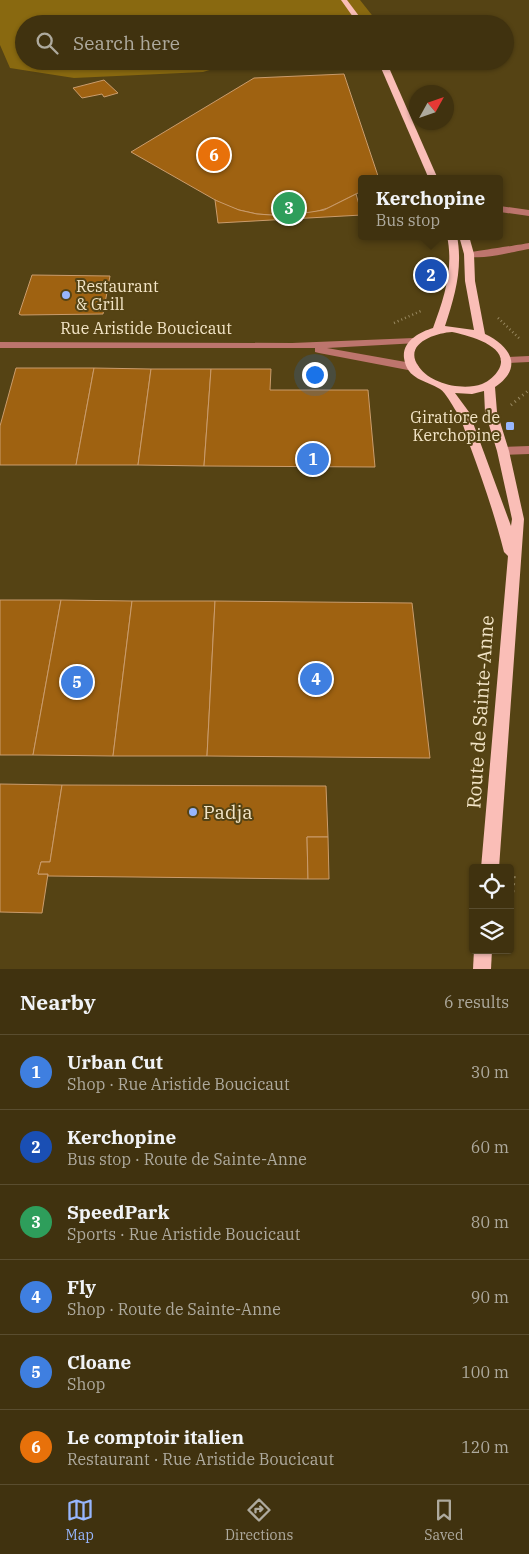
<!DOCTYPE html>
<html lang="en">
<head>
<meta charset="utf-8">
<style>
  :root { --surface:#40320f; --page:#4b3e1d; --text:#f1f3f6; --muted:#aeaa9e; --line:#594d2f; --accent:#97b6fd }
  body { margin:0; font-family:"IBM Plex Serif",serif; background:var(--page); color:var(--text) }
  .controls { position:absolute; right:15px; bottom:15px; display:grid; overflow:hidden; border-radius:5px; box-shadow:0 1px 4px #0004 }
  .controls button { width:45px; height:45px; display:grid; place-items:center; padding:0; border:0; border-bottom:1px solid var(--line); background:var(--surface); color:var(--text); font:25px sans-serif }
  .compass { position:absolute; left:409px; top:85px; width:45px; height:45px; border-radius:50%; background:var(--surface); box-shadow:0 1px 4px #0004; rotate:50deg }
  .you { position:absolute; left:314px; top:374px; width:18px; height:18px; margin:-12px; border:4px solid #fff; border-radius:50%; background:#1a73e8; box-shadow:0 0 0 8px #1a73e833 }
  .badge { display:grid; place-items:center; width:32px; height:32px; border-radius:50%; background:var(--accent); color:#fff; font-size:16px; font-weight:700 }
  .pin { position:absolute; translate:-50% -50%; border:2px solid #fff; box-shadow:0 1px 5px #0006 }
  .popup { position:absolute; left:358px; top:175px; width:145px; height:65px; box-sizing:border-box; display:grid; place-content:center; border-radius:5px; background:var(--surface); filter:drop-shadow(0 1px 4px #0005); font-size:16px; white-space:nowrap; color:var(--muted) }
  .popup b { font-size:19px; color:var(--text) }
  .popup::after { content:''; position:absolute; left:50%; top:100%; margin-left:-10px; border:10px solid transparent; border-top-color:var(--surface) }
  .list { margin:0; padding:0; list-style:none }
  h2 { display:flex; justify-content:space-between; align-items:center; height:65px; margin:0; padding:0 20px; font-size:21px }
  h2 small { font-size:16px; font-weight:400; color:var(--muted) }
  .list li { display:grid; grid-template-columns:32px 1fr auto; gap:15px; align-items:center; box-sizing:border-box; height:75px; padding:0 20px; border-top:1px solid var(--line) }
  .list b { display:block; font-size:19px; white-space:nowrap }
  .list p { margin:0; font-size:16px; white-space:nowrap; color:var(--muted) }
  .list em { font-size:16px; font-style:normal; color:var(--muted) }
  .icon { flex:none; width:28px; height:28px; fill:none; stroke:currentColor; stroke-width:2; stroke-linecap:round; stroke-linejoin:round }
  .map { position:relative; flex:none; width:529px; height:969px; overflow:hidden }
  .search { position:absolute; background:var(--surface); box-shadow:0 1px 4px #0004; left:15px; right:15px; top:15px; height:55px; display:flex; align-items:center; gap:12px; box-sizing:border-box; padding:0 18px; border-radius:28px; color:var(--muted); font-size:19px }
  .sheet { height:515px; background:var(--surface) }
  nav { display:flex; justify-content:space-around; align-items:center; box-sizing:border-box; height:70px; border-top:1px solid var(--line); background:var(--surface); font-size:14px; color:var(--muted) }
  nav a { display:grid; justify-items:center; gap:2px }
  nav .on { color:var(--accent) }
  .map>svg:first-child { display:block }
</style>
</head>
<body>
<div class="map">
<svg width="529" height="969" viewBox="0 0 529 969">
  <rect width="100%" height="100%" fill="#554314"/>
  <path fill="#896910" d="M0 0H360L379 24H24V61H253L229 64 203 72 74 78 10 68 0 45Z"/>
  <g fill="#9f6211" stroke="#ca9c6c">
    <path d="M344 74 379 179H362V191L328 208 311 213 285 216 257 214 239 210 224 205 131 152 254 78Z"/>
    <path d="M104 80 118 93 104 97 102 94 82 98 73 88Z"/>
    <path d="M356 194 362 215 218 223 215 200 239 210 257 214 285 216 324 210Z"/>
    <path d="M32 275 110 276 103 314 21 315 19 314Z"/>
    <path d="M16 368H94L76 465H0V426Z"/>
    <path d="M94 368 151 369 138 465H76Z"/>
    <path d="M151 369H211L204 466 138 465Z"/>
    <path d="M211 369H271L270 390H368L375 467 204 466Z"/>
    <path d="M0 600H61L33 755H0Z"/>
    <path d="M61 600 132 601 113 756 33 755Z"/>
    <path d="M132 601H215L207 756H113Z"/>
    <path d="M215 601 412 603 430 758 207 756Z"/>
    <path d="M0 784 62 785 50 862H41L38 874H48L42 913 0 912Z"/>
    <path d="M62 785 326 786 328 837H307L308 879 48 876V874H38L41 862H50Z"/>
    <path d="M307 837H328L329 879H308Z"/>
  </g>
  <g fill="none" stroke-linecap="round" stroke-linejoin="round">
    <g stroke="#998961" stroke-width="2.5" stroke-dasharray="1 3" stroke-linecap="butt">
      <path d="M498 318 519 338"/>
      <path d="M394 323 423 310"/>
    </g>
    <path stroke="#998961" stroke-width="3" stroke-dasharray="1 4" stroke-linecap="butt" d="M511 405 529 390"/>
    <path stroke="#998961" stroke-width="4" stroke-dasharray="2 5" stroke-linecap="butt" d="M510 920 514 873"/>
    <g fill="#bd756d" fill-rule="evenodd">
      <path d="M500 206 529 210V216L500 212Z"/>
      <path d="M529 243V249C515 251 475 263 464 254 467 252 520 245 529 243Z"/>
      <path d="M414 338 419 341 418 343 327 348 417 364 419 367 417 370 413 371 319 353 315 352V348H0V342L292 343Z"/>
      <path d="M529 356V362L506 363 500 360 506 357Z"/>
      <path d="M529 446V454L503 455 497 451 503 447Z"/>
    </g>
    <g fill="#fabeb7" fill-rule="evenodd">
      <path d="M341 0H347L365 24H358Z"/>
      <path d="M378 61H386L438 179H429Z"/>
      <path d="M447 236H457C463 268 455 296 445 326L474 330 465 281 464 254 459 236H469L474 254 475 281 485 334C512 347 523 368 495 387L497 412 509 451 524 519 499 868H481L508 556 504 552C495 516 483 481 470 446 466 435 463 421 456 411 452 405 446 393 440 389 426 380 407 380 404 358 402 341 420 332 433 328 444 298 454 269 447 236ZM452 332C467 335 511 346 499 369 495 376 489 381 482 384 463 391 431 384 419 367 402 344 435 333 452 332ZM484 391 485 412 497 451 512 519 511 526 469 412 455 393 472 394Z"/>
      <path d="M474 950H492L491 969H473Z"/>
    </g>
  </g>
  <g fill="#97b6fd" stroke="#554314" stroke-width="2">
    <circle cx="66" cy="295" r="5"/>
    <rect x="505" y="421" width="10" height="10" rx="2.5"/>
    <circle cx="193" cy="812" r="5"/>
  </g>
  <g text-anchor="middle" stroke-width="4" stroke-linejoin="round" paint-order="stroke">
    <g font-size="16" fill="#f3e5c7" stroke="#554314" text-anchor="start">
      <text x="76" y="292">Restaurant<tspan x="76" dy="18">&amp; Grill</tspan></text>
      <text x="500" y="423" text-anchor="end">Giratiore de<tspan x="500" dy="18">Kerchopine</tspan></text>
    </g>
    <g font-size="16" fill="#f3e5c7" stroke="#554314">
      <text x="146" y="334">Rue Aristide Boucicaut</text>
    </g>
    <g font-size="19" fill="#f3e5c7" stroke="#554314">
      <text transform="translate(480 712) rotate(-86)" y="7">Route de Sainte-Anne</text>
    </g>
    <g font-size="19" fill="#f3e5c7" stroke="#554314" text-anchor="start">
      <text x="203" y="819">Padja</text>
    </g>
  </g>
</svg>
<div class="controls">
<button><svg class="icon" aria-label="locate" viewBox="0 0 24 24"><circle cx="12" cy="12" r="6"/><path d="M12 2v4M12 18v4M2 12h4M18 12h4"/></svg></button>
<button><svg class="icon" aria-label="layers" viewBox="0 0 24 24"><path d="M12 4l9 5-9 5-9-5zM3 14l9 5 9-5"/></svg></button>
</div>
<svg class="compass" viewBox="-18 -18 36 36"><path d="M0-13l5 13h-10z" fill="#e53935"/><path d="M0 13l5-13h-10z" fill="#aeaa9e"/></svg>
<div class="you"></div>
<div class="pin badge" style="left:313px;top:459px;background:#3f7fe0">1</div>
<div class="pin badge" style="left:431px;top:275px;background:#1a4fb4">2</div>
<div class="popup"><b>Kerchopine</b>Bus stop</div>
<div class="pin badge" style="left:289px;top:208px;background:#2e9e5b">3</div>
<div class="pin badge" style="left:316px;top:679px;background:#3f7fe0">4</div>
<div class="pin badge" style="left:77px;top:682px;background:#3f7fe0">5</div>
<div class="pin badge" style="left:214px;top:155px;background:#e8710a">6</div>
<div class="search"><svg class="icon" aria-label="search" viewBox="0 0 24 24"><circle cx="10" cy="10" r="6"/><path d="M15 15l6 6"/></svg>Search here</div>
</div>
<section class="sheet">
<h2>Nearby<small>6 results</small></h2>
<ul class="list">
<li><span class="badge" style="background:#3f7fe0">1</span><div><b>Urban Cut</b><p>Shop · Rue Aristide Boucicaut</p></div><em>30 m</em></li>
<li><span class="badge" style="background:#1a4fb4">2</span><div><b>Kerchopine</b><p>Bus stop · Route de Sainte-Anne</p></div><em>60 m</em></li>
<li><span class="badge" style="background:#2e9e5b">3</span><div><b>SpeedPark</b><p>Sports · Rue Aristide Boucicaut</p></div><em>80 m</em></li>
<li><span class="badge" style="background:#3f7fe0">4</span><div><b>Fly</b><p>Shop · Route de Sainte-Anne</p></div><em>90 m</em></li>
<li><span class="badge" style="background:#3f7fe0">5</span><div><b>Cloane</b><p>Shop</p></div><em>100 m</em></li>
<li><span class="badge" style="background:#e8710a">6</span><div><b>Le comptoir italien</b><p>Restaurant · Rue Aristide Boucicaut</p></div><em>120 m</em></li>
</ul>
</section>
<nav>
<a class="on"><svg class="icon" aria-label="map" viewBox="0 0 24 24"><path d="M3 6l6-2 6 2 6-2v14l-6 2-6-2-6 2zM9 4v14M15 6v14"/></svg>Map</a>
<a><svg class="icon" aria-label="directions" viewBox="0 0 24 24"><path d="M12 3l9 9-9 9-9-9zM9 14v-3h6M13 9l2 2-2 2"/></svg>Directions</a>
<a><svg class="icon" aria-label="saved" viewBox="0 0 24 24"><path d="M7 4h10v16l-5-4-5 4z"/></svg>Saved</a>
</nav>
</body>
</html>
